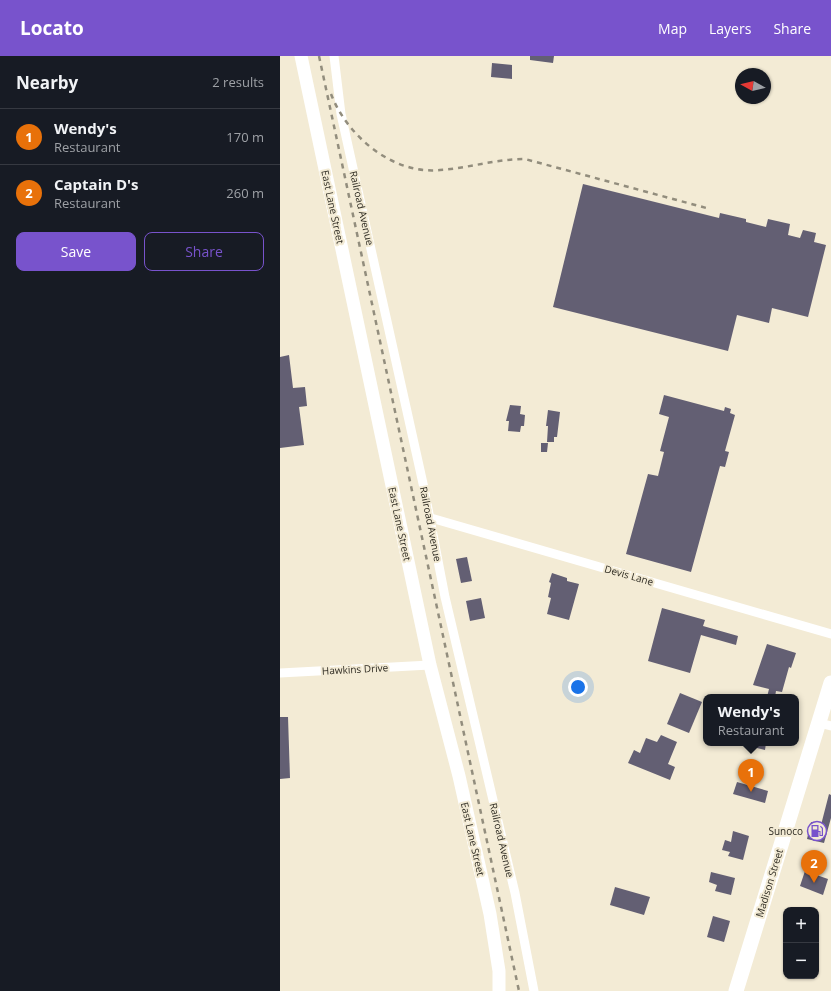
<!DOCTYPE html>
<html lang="en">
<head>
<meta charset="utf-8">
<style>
  :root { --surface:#171b24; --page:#20242c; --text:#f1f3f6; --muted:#9ea1a6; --line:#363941; --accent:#7853cc }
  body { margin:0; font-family:"Open Sans",sans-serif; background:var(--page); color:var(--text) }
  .controls { position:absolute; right:12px; bottom:12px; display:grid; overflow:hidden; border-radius:8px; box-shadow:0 1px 3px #0004 }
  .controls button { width:36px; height:36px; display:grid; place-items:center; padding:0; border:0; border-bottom:1px solid var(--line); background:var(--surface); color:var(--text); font:20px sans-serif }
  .compass { position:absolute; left:455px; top:12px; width:36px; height:36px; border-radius:50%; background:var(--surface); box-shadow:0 1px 3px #0004; rotate:278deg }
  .you { position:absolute; left:298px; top:631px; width:14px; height:14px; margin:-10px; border:3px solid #fff; border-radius:50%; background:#1a73e8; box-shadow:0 0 0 6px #1a73e833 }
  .badge { display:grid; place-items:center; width:26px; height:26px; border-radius:50%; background:var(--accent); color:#fff; font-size:13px; font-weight:700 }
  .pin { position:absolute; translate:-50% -33px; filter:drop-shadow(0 1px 2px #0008) }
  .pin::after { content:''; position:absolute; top:21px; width:14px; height:12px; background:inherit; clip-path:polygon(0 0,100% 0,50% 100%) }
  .popup { position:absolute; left:423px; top:638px; width:96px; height:52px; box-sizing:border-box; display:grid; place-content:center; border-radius:8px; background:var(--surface); filter:drop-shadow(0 1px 3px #0005); font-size:13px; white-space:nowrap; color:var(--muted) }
  .popup b { font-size:15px; color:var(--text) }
  .popup::after { content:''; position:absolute; left:50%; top:100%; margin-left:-8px; border:8px solid transparent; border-top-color:var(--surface) }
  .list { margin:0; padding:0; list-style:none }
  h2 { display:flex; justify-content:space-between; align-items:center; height:52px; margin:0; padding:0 16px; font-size:17px }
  h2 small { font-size:13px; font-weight:400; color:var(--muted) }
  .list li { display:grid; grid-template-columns:26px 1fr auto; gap:12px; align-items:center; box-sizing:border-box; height:56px; padding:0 16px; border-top:1px solid var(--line) }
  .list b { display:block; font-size:15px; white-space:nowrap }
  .list p { margin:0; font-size:13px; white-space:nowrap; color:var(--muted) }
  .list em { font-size:13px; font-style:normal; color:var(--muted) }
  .actions { display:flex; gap:8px; padding:12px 16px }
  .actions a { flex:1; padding:9px 0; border:1px solid var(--accent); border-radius:8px; text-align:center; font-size:14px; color:var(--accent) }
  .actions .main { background:var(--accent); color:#fff }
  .map { position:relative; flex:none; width:551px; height:935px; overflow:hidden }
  header { display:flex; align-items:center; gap:24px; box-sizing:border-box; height:56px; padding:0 20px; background:var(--accent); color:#fff }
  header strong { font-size:19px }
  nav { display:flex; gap:22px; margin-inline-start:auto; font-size:14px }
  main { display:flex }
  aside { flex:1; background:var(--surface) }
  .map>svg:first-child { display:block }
</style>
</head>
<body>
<header>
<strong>Locato</strong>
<nav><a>Map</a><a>Layers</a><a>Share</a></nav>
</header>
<main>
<aside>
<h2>Nearby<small>2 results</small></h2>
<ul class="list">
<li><span class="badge" style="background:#e8710a">1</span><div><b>Wendy's</b><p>Restaurant</p></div><em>170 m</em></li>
<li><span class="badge" style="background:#e8710a">2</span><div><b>Captain D's</b><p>Restaurant</p></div><em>260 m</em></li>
</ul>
<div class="actions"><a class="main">Save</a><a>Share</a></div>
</aside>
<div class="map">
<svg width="551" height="935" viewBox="0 0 551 935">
  <rect width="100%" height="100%" fill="#f3ebd5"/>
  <g fill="#635f73">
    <path d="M250 0H274L273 7 250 4Z"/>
    <path d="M212 7 232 9V23L211 21Z"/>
    <path d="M303 128 439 162 440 157 466 163V166L486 171 488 163 510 168 508 179 520 182 523 174 536 177 534 186 546 189 528 261 492 252 489 267 457 259 448 295 273 251Z"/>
    <path d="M9 299 13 332 25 331 27 350 19 351 24 389 0 392V301Z"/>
    <path d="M384 339 444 355 445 351 451 353 450 357 455 359 445 395 449 396 445 411 440 410 411 516 346 498 368 418 378 420 384 396 380 395 389 361 379 358Z"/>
    <path d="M230 349 241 350 240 358 245 359 244 370H241L240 376 228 375 229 365H226Z"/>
    <path d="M268 354 280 356 277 381H274V386H267L268 370H266Z"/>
    <path d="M261 387H268L267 396H261Z"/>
    <path d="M187 501 192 525 181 527 176 503Z"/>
    <path d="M272 517 287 522V525L299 528 289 564 267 558 271 542 268 541 271 527 269 526Z"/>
    <path d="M201 542 205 562 190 565 186 545Z"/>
    <path d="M382 552 425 564 423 570 458 580 456 589 421 579 410 617 368 605Z"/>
    <path d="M487 588 516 597 511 612 509 611 502 636 496 635 495 641H487L489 633 473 629Z"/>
    <path d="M400 637 422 646 409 677 387 668Z"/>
    <path d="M0 661H8L10 722 0 723Z"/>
    <path d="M381 679 397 686 388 708 395 711 390 724 348 707 354 694 360 697 366 682 377 686Z"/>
    <path d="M466 687H486L485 694 465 689Z"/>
    <path d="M457 726 488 735 485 747 453 738Z"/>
    <path d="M549 738 551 739V762L544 787 527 783 531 766 541 769Z"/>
    <path d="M453 775 469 780 463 804 448 800 450 796 442 794 445 784 451 786Z"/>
    <path d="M525 815 548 823 543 839 520 830Z"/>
    <path d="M431 816 455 822 451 839 435 835 437 829 429 826Z"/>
    <path d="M335 831 370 841 364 859 330 849Z"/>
    <path d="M433 860 450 865 444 886 427 881Z"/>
  </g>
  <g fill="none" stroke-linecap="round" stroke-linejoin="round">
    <g stroke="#fff" stroke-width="9">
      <path d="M54 0 61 58 144 432 165 541 235 837 254 935"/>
      <path d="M151 466V462L551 578"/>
      <path d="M0 617 150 609"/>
      <path d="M539 667 551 670"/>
    </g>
    <path stroke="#fff" stroke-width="13" d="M21 0 150 609 179 720 210 858 219 915V935"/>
    <path stroke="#fff" stroke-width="15" d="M456 935 551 627"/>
    <g stroke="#928d7d" stroke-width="2.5" stroke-dasharray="5 5" stroke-linecap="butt">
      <path d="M39 0 239 935"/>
      <path d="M51 38C67 80 113 119 160 114 189 112 216 103 245 103L430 153"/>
    </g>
  </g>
  <defs>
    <symbol id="fuel-ring" viewBox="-11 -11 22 22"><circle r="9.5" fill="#f3ebd5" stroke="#7853cc" stroke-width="1.5"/><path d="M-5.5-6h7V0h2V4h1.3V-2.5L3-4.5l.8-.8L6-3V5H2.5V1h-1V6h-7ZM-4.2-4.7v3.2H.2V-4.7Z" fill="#7853cc"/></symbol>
  </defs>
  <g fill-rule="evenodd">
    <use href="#fuel-ring" x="526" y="764" width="22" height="22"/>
  </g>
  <g text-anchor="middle" stroke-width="4" stroke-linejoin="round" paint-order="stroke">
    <g font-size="10" fill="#2d2a21" stroke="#f3ebd5">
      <text transform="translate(53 151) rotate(78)" y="4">East Lane Street</text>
      <text transform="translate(82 152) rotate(77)" y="4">Railroad Avenue</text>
      <text transform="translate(120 468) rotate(78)" y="4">East Lane Street</text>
      <text transform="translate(151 468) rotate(79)" y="4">Railroad Avenue</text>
      <text transform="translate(349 519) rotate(16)" y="4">Devis Lane</text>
      <text transform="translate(75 613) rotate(-3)" y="4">Hawkins Drive</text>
      <text transform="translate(193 783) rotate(77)" y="4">East Lane Street</text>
      <text transform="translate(222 784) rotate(77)" y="4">Railroad Avenue</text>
      <text transform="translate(489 827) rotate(-73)" y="4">Madison Street</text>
    </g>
    <g font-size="10" fill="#2d2a21" stroke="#f3ebd5" text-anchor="end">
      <text x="523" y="779">Sunoco</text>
    </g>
  </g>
</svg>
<div class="controls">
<button>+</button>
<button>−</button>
</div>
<svg class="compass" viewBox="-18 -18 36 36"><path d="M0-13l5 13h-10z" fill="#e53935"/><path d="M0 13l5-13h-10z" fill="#9ea1a6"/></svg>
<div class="you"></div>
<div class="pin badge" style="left:471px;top:736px;background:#e8710a">1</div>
<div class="popup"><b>Wendy's</b>Restaurant</div>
<div class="pin badge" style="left:534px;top:827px;background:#e8710a">2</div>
</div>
</main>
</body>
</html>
